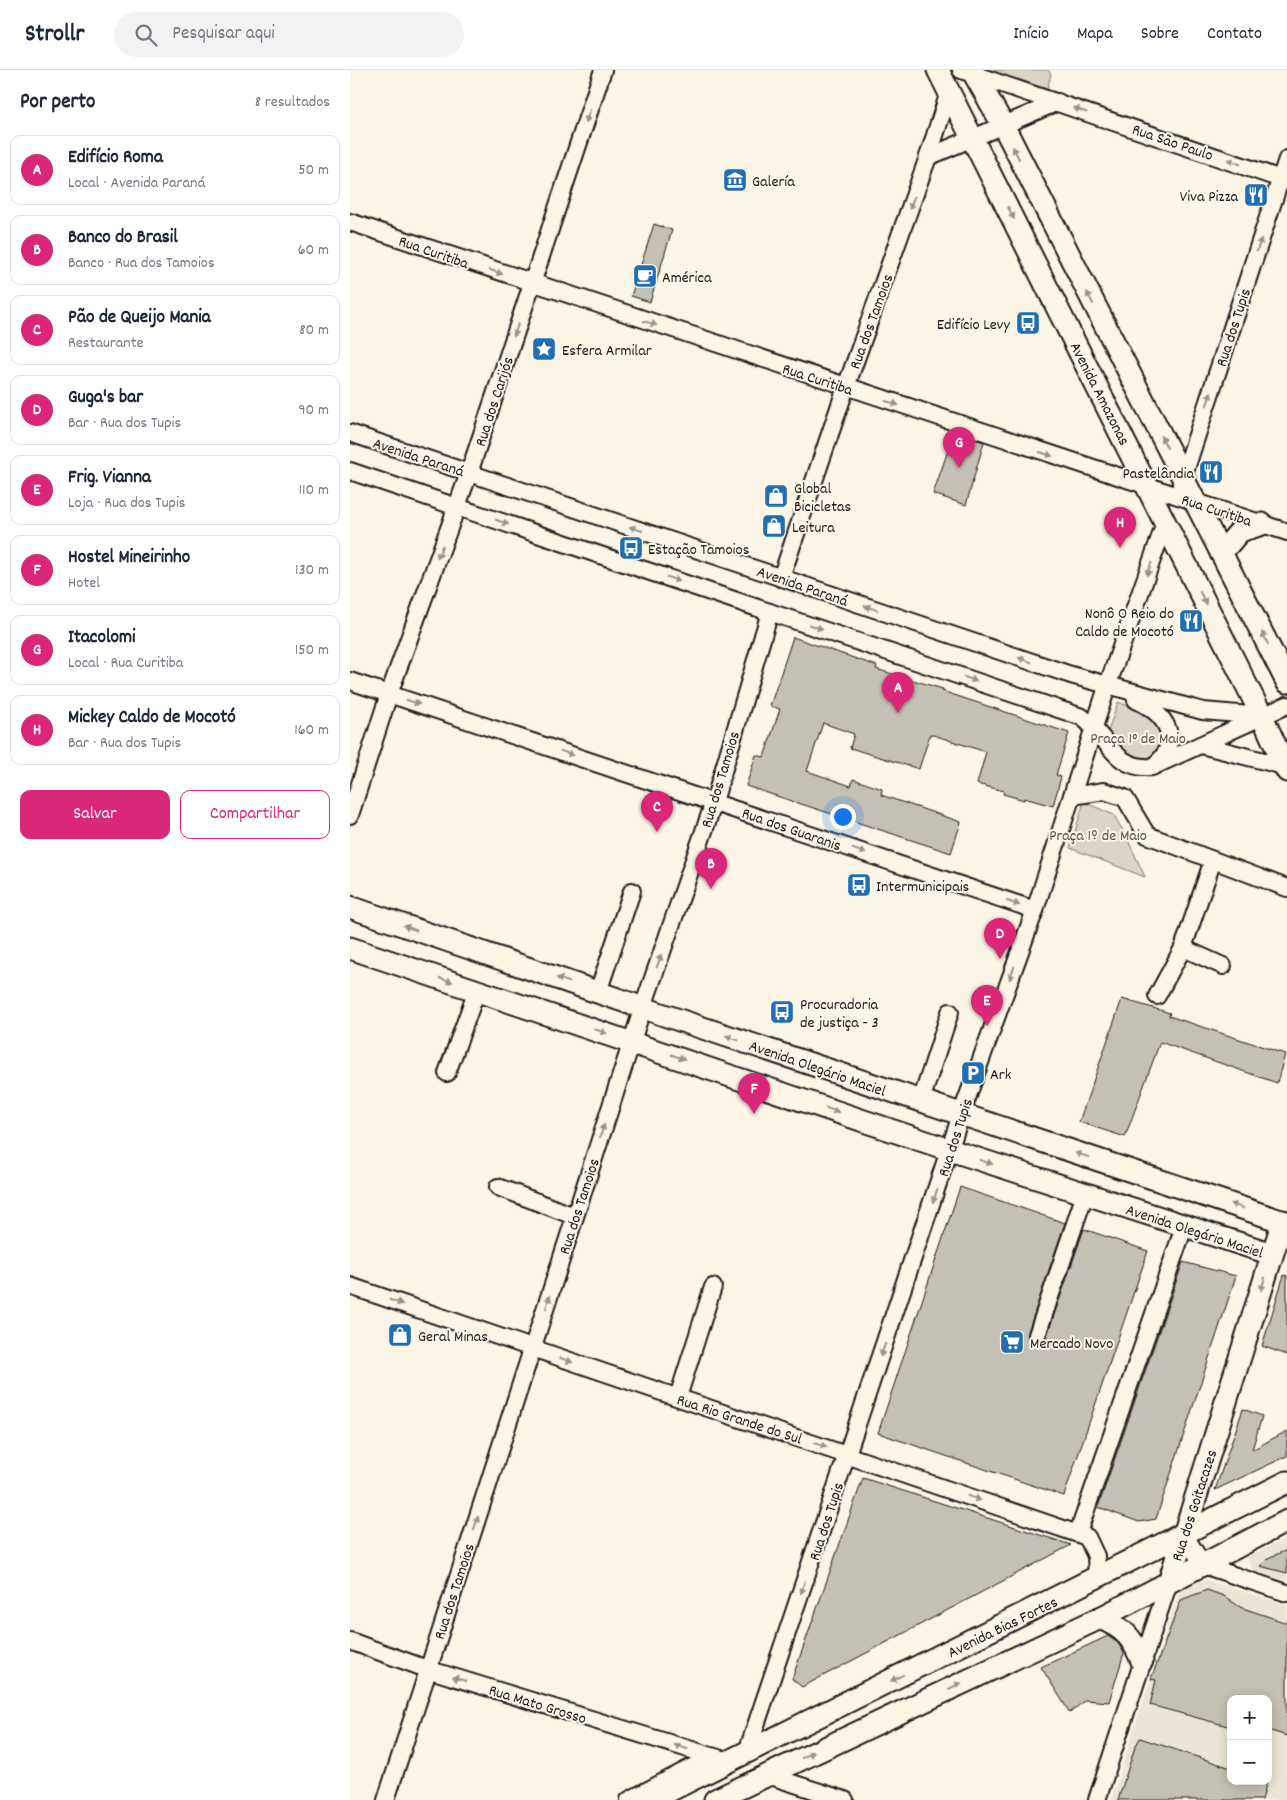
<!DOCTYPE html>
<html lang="pt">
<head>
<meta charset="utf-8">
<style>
  :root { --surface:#fff; --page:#f2f2f3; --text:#1f2937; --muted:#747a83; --line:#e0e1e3; --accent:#db2777 }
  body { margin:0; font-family:Dekko,sans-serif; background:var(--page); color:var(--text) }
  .controls { position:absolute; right:15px; bottom:15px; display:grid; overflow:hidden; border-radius:10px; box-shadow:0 2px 12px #0003 }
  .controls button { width:45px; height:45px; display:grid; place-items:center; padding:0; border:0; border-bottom:1px solid var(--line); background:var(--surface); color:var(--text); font:25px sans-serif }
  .you { position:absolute; left:492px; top:746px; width:18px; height:18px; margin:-12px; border:4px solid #fff; border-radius:50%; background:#1a73e8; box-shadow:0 0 0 8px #1a73e833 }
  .badge { display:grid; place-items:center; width:32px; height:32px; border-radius:50%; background:var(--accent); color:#fff; font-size:16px; font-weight:700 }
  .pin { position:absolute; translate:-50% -41px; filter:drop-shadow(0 1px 2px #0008) }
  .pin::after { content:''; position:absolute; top:26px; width:18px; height:15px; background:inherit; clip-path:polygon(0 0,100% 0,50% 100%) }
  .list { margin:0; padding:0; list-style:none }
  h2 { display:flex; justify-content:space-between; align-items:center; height:65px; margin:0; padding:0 20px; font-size:21px }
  h2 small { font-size:16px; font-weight:400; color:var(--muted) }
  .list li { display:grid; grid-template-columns:32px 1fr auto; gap:15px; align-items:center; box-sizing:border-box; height:70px; margin:0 10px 10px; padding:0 10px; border:1px solid var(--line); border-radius:10px }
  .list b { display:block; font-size:19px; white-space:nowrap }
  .list p { margin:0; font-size:16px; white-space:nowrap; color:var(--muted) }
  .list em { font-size:16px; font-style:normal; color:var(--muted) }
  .actions { display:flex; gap:10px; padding:15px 20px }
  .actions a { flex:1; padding:11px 0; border:1px solid var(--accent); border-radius:10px; text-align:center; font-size:18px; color:var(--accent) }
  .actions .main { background:var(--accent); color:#fff }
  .icon { flex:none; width:28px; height:28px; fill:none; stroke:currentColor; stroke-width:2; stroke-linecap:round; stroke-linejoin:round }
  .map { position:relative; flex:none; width:937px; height:1730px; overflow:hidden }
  header { display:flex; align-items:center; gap:30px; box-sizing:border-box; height:70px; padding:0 25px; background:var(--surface); border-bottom:1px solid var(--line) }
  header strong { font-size:24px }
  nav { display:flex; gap:28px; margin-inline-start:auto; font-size:18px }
  .search { width:350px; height:45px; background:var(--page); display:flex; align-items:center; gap:12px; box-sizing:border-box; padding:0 18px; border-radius:28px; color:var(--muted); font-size:19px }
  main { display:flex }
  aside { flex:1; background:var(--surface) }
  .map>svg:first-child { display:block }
</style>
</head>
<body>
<header>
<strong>Strollr</strong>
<div class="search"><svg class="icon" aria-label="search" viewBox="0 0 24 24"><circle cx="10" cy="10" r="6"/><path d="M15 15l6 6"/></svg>Pesquisar aqui</div>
<nav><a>Início</a><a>Mapa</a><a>Sobre</a><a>Contato</a></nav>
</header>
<main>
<aside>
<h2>Por perto<small>8 resultados</small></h2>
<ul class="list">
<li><span class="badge">A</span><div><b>Edifício Roma</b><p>Local · Avenida Paraná</p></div><em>50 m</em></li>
<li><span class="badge">B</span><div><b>Banco do Brasil</b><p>Banco · Rua dos Tamoios</p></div><em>60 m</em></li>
<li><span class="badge">C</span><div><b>Pão de Queijo Mania</b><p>Restaurante</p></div><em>80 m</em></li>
<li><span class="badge">D</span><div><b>Guga's bar</b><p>Bar · Rua dos Tupis</p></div><em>90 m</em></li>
<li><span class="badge">E</span><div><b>Frig. Vianna</b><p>Loja · Rua dos Tupis</p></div><em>110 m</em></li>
<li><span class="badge">F</span><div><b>Hostel Mineirinho</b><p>Hotel</p></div><em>130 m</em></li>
<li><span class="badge">G</span><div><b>Itacolomi</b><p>Local · Rua Curitiba</p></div><em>150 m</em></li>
<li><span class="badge">H</span><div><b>Mickey Caldo de Mocotó</b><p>Bar · Rua dos Tupis</p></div><em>160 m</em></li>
</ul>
<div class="actions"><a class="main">Salvar</a><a>Compartilhar</a></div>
</aside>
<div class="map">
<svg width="937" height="1730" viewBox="0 0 937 1730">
  <rect width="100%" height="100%" fill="#fcf5e5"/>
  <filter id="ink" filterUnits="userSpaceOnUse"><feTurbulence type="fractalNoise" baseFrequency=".02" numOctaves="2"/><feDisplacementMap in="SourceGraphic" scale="10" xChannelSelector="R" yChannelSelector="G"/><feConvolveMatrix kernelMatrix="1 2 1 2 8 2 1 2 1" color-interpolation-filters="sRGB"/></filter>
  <g filter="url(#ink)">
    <g fill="#ebe5d6" fill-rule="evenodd">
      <path d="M937 1468V1512L902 1501 897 1487Z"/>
      <path d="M856 1510 937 1535V1730H761L830 1519ZM881 1629H918V1711H881Z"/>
    </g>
    <g fill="#dbd5c8" stroke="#7c7872">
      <path d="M622 0H698L701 4 697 20 708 32Z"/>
      <path d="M768 632C788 640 806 646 813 668L803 691H782L757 664Z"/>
      <path d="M734 732 764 745 776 766 795 807 720 778Z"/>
    </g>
    <g fill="#c4c0b3" stroke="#1c1c1c">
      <path d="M304 154 322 160 300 232 281 226Z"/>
      <path d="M604 363 634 372 616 435 583 424Z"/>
      <path d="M443 567 527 596 526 599 593 619 592 621 719 663 706 705 711 707 703 736 674 728V730L653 724 654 721 627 714 636 682 580 664 569 699 500 678 504 664 473 653 457 701 501 716 503 709 532 719 531 725 611 752 601 783 396 716 406 685 414 687 430 639 420 636Z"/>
      <path d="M772 929 820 943 819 946 935 984 927 1013 810 972 775 1067 729 1052Z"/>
      <path d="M610 1117 715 1153 678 1262 679 1271 684 1275 693 1273 696 1268 734 1159 798 1181 714 1426 528 1363Z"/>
      <path d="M833 1192 886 1206 806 1449 789 1452 748 1437Z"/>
      <path d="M934 1205 937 1206V1285L912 1276Z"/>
      <path d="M893 1339 912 1346 902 1380 937 1361V1386L865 1420Z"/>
      <path d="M513 1408 721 1475 452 1617 442 1609Z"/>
      <path d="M937 1480V1503L910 1496 918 1488Z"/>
      <path d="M857 1520 874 1526 890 1537 937 1553V1666L918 1660V1629H881V1657L800 1635 806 1610 801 1609 831 1530Z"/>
      <path d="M758 1566 768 1573 774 1583 759 1632 735 1630 720 1643 691 1597Z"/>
      <path d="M790 1668 881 1698V1711H917L912 1730H768L785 1677Z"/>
    </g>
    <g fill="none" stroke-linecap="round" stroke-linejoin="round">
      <defs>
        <g id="minor">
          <path d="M611 0 937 111"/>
          <path d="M578 87 708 32"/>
          <path d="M0 152 937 462"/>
          <path d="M0 363 721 605 853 641 912 646"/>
          <path d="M0 401 732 647C758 667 764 700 802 697L937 635"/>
          <path d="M831 414 937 89"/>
          <path d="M431 508 496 317 578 87 599 22"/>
          <path d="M0 611 685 840"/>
          <path d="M786 630C815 643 834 670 805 695"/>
          <path d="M851 675 934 696"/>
          <path d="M722 726 754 721 775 728 797 765 937 818"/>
          <path d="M0 745 39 624 119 403 253 0"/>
          <path d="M863 790 833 878 873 896"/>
          <path d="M248 922 282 821"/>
          <path d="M807 926 833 878"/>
          <path d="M97 1003 127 920"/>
          <path d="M571 1031 600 942"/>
          <path d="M148 1117 224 1146"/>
          <path d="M0 1216 737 1467 746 1486 747 1508"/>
          <path d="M687 1265 735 1124"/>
          <path d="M328 1327 363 1217"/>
          <path d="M728 1463 834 1157"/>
          <path d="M834 1464 853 1495 937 1523"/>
          <path d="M0 1571 77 1599 378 1691"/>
          <path d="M397 1682 611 1045 685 840 757 617 815 453"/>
          <path d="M417 1705 495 1730"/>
          <path d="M36 1730 293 937 364 732 420 542"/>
          <path d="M279 1730 344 1696 365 1697"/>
          <path d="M747 1730 819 1512"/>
        </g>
        <g id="major">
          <path d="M588 0 912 646 937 701"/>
          <path d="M622 0 653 55 937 612"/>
          <path d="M871 483 890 461 912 454"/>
          <path d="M0 837 317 946 937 1153"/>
          <path d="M0 878 600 1080 922 1184"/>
          <path d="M819 1512 933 1151"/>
          <path d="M750 1548C775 1559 782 1567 792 1591"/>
          <path d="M301 1730 937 1412"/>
          <path d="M365 1730 750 1548 937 1451"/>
        </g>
      </defs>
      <use href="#minor" stroke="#1c1c1c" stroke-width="20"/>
      <use href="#major" stroke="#1c1c1c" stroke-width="25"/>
      <use href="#minor" stroke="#fcf5e5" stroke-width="16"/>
      <use href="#major" stroke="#fcf5e5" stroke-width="21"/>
    </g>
    <defs><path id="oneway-solid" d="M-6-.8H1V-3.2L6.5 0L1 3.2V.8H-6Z" transform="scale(1.25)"/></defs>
    <g fill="#97938b">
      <use href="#oneway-solid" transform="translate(730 40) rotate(-161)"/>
      <use href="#oneway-solid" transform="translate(238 46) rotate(109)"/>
      <use href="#oneway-solid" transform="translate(666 83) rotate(-117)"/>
      <use href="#oneway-solid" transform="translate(884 92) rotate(-161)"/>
      <use href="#oneway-solid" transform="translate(562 133) rotate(110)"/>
      <use href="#oneway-solid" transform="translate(661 143) rotate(63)"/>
      <use href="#oneway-solid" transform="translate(909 175) rotate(-72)"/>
      <use href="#oneway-solid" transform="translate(146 202) rotate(19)"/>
      <use href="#oneway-solid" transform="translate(740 228) rotate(-117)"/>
      <use href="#oneway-solid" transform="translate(300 253) rotate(18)"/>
      <use href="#oneway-solid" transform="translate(166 260) rotate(108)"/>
      <use href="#oneway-solid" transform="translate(859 329) rotate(-72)"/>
      <use href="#oneway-solid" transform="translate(542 333) rotate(18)"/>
      <use href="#oneway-solid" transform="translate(814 372) rotate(-117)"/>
      <use href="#oneway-solid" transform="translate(696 384) rotate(18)"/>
      <use href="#oneway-solid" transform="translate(152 452) rotate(19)"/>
      <use href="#oneway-solid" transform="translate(286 459) rotate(-162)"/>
      <use href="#oneway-solid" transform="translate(90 482) rotate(110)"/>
      <use href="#oneway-solid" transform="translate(799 499) rotate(110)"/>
      <use href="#oneway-solid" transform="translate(323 509) rotate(19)"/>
      <use href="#oneway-solid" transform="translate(853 528) rotate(63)"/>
      <use href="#oneway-solid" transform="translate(521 538) rotate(-161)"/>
      <use href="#oneway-solid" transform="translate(466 557) rotate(19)"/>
      <use href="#oneway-solid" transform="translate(915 568) rotate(-117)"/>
      <use href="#oneway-solid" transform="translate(675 590) rotate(-161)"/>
      <use href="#oneway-solid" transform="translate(620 609) rotate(19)"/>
      <use href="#oneway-solid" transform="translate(63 632) rotate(18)"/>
      <use href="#oneway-solid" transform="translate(217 683) rotate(18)"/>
      <use href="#oneway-solid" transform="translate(509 781) rotate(19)"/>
      <use href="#oneway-solid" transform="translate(663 833) rotate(19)"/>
      <use href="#oneway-solid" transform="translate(60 858) rotate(-161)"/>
      <use href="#oneway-solid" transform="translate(309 891) rotate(-71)"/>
      <use href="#oneway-solid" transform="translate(662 903) rotate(110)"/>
      <use href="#oneway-solid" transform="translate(96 910) rotate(18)"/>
      <use href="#oneway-solid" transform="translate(213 910) rotate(-161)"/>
      <use href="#oneway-solid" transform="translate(250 961) rotate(19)"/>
      <use href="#oneway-solid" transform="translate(382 968) rotate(-161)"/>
      <use href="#oneway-solid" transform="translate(328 987) rotate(19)"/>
      <use href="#oneway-solid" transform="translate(482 1040) rotate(19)"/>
      <use href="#oneway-solid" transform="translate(252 1061) rotate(-72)"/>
      <use href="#oneway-solid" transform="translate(732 1085) rotate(-162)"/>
      <use href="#oneway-solid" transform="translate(636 1092) rotate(18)"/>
      <use href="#oneway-solid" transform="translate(585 1126) rotate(109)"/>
      <use href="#oneway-solid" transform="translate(887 1136) rotate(-162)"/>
      <use href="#oneway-solid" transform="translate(913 1214) rotate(107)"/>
      <use href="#oneway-solid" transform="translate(46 1232) rotate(19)"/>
      <use href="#oneway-solid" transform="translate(198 1232) rotate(-73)"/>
      <use href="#oneway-solid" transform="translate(533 1280) rotate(109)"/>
      <use href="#oneway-solid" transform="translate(216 1290) rotate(19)"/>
      <use href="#oneway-solid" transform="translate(470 1375) rotate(18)"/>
      <use href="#oneway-solid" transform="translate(624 1428) rotate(19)"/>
      <use href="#oneway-solid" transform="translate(126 1453) rotate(-72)"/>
      <use href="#oneway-solid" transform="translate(453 1517) rotate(108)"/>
      <use href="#oneway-solid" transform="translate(547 1608) rotate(154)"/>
      <use href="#oneway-solid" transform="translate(109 1609) rotate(-163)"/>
      <use href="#oneway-solid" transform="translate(605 1616) rotate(-25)"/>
      <use href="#oneway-solid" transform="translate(331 1677) rotate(-163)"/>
      <use href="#oneway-solid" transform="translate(458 1685) rotate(-26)"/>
    </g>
  </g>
  <defs>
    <symbol id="museum-square" viewBox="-11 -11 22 22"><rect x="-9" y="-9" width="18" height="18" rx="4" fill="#1f6fb2" stroke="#fcf5e5"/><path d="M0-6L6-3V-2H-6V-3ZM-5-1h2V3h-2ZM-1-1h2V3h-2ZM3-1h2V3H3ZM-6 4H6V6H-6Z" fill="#fff"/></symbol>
    <symbol id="restaurant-square" viewBox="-11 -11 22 22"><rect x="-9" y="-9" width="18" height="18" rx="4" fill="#1f6fb2" stroke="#fcf5e5"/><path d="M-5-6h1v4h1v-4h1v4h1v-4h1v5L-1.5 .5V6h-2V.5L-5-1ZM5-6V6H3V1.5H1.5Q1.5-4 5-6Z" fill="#fff"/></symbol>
    <symbol id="cafe-square" viewBox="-11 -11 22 22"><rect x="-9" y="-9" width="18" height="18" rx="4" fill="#1f6fb2" stroke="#fcf5e5"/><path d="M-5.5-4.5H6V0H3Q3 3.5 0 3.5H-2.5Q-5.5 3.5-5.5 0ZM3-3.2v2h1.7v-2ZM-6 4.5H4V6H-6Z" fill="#fff"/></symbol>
    <symbol id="bus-square" viewBox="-11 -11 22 22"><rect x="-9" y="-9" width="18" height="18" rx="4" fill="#1f6fb2" stroke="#fcf5e5"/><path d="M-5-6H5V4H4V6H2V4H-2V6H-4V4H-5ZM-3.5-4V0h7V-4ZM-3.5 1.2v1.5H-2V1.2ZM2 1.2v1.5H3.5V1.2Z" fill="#fff"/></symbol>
    <symbol id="sight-square" viewBox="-11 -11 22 22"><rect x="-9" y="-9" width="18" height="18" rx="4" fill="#1f6fb2" stroke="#fcf5e5"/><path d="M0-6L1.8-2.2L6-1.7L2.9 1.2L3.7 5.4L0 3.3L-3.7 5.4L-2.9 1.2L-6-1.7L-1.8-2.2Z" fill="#fff"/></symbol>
    <symbol id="shop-square" viewBox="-11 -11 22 22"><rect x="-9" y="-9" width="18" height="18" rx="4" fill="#1f6fb2" stroke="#fcf5e5"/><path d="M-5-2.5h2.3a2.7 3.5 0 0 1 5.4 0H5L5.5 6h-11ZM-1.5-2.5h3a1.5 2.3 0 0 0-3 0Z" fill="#fff"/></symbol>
    <symbol id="parking-square" viewBox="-11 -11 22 22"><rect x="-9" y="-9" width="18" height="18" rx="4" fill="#1f6fb2" stroke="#fcf5e5"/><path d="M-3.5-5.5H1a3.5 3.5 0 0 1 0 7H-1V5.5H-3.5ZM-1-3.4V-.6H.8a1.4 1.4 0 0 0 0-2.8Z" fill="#fff"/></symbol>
    <symbol id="supermarket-square" viewBox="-11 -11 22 22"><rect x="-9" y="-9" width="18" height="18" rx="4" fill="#1f6fb2" stroke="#fcf5e5"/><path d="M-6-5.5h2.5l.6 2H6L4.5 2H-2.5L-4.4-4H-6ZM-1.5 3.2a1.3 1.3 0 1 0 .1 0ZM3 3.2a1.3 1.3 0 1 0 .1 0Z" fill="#fff"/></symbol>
  </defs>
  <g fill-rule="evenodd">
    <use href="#museum-square" x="371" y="96" width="28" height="28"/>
    <use href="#restaurant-square" x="892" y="111" width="28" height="28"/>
    <use href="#cafe-square" x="281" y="192" width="28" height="28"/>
    <use href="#bus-square" x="664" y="239" width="28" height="28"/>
    <use href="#sight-square" x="180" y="265" width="28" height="28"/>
    <use href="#restaurant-square" x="847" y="388" width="28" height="28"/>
    <use href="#shop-square" x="412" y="412" width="28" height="28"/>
    <use href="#shop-square" x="410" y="442" width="28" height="28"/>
    <use href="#bus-square" x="267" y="464" width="28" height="28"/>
    <use href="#restaurant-square" x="827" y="537" width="28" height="28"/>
    <use href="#bus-square" x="495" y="801" width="28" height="28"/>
    <use href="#bus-square" x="418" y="928" width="28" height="28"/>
    <use href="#parking-square" x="609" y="989" width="28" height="28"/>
    <use href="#shop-square" x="36" y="1251" width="28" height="28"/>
    <use href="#supermarket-square" x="648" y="1258" width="28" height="28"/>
  </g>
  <g text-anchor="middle" stroke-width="4" stroke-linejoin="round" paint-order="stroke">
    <g font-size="16" fill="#1c1c1c" stroke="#fcf5e5">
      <text transform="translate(823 71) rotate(19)" y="6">Rua São Paulo</text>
      <text transform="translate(84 181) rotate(19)" y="6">Rua Curitiba</text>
      <text transform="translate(520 251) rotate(-70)" y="6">Rua dos Tamoios</text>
      <text transform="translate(882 257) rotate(-72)" y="6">Rua dos Tupis</text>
      <text transform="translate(468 308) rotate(18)" y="6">Rua Curitiba</text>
      <text transform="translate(751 323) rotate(63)" y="6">Avenida Amazonas</text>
      <text transform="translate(143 331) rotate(-72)" y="6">Rua dos Carijós</text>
      <text transform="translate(69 386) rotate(18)" y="6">Avenida Paraná</text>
      <text transform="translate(867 439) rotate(18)" y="6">Rua Curitiba</text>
      <text transform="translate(453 515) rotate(19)" y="6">Avenida Paraná</text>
      <text transform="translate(369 709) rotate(-73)" y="6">Rua dos Tamoios</text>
      <text transform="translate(442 758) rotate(19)" y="6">Rua dos Guaranis</text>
      <text transform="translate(468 997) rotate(19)" y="6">Avenida Olegário Maciel</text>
      <text transform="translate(604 1067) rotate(-72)" y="6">Rua dos Tupis</text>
      <text transform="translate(228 1136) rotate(-72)" y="6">Rua dos Tamoios</text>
      <text transform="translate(845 1160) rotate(18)" y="6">Avenida Olegário Maciel</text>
      <text transform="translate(390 1348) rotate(18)" y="6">Rua Rio Grande do Sul</text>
      <text transform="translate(843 1435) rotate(-72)" y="6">Rua dos Goitacazes</text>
      <text transform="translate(475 1451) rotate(-72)" y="6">Rua dos Tupis</text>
      <text transform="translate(103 1521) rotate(-72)" y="6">Rua dos Tamoios</text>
      <text transform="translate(652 1556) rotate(-26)" y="6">Avenida Bias Fortes</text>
      <text transform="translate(188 1633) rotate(17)" y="6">Rua Mato Grosso</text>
    </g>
    <g font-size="16" fill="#1c1c1c" stroke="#fcf5e5" text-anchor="start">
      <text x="402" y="116">Galería</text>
      <text x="888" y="131" text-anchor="end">Viva Pizza</text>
      <text x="312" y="212">América</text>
      <text x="660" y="259" text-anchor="end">Edifício Levy</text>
      <text x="212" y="285">Esfera Armilar</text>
      <text x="844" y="408" text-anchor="end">Pastelândia</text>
      <text x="444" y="423">Global<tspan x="444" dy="18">Bicicletas</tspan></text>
      <text x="442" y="462">Leitura</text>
      <text x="298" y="484">Estação Tamoios</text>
      <text x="824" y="548" text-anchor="end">Nonô O Reio do<tspan x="824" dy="18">Caldo de Mocotó</tspan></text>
      <text x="526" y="821">Intermunicipais</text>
      <text x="450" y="939">Procuradoria<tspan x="450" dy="18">de justiça - 3</tspan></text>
      <text x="640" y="1009">Ark</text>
      <text x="68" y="1271">Geral Minas</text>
      <text x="680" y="1278">Mercado Novo</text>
    </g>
    <g font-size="16" fill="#555450" stroke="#fcf5e5">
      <text x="788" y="673">Praça 1° de Maio</text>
      <text x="748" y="770">Praça 1º de Maio</text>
    </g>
  </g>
</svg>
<div class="controls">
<button>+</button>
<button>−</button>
</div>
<div class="you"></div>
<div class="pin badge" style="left:548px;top:643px">A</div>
<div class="pin badge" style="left:361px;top:819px">B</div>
<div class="pin badge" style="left:307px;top:762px">C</div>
<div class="pin badge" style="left:650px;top:889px">D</div>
<div class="pin badge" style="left:637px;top:956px">E</div>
<div class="pin badge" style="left:404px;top:1044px">F</div>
<div class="pin badge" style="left:609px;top:398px">G</div>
<div class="pin badge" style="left:770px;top:478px">H</div>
</div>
</main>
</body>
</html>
